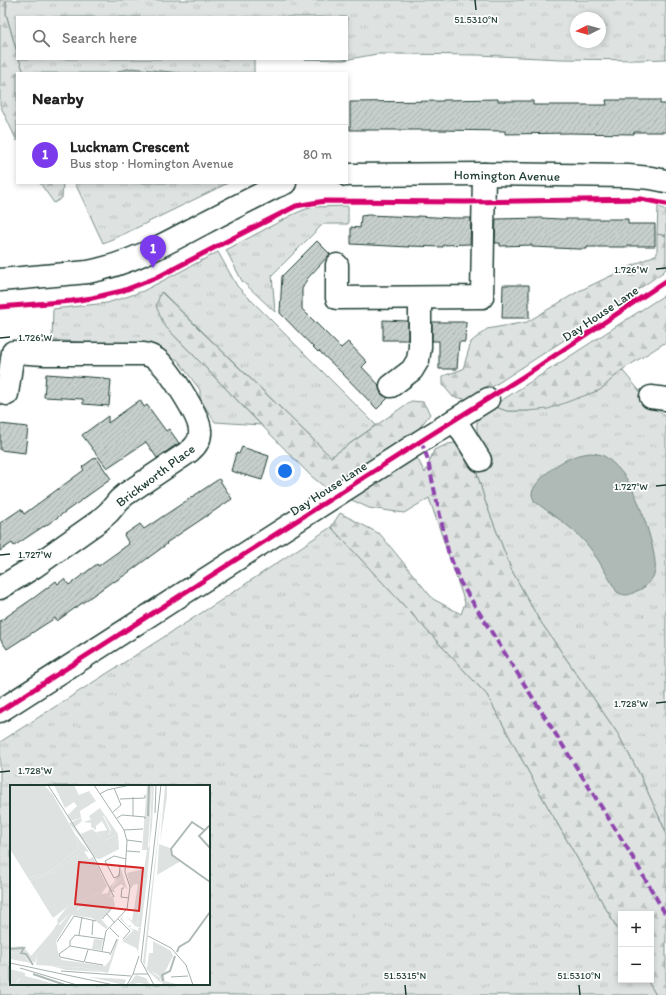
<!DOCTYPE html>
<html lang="en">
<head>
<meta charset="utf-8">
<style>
  :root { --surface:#fff; --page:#f6f6f6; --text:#222; --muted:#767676; --line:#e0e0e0; --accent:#7c3aed }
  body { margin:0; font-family:Itim,sans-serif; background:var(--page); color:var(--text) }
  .controls { position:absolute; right:12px; bottom:12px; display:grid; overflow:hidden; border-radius:0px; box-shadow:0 2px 6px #0003 }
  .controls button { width:36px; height:36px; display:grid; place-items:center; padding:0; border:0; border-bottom:1px solid var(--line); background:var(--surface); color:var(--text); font:20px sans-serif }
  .compass { position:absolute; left:570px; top:12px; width:36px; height:36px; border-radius:50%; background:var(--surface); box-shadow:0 2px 6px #0003; rotate:264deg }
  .you { position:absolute; left:285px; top:471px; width:14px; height:14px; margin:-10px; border:3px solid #fff; border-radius:50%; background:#1a73e8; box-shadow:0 0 0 6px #1a73e833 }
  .badge { display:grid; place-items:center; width:26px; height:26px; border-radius:50%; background:var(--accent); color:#fff; font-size:13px; font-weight:700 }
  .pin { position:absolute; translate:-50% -33px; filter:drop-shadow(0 1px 2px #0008) }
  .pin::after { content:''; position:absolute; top:21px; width:14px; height:12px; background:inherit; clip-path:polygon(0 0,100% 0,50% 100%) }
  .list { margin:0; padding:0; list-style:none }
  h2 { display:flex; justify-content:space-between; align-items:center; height:52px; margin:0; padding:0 16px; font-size:17px }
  h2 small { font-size:13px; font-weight:400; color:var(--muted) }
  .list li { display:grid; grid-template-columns:26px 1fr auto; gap:12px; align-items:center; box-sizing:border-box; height:60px; padding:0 16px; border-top:1px solid var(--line) }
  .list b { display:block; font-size:15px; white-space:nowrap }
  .list p { margin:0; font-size:13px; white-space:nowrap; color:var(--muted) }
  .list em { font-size:13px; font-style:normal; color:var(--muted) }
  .icon { flex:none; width:22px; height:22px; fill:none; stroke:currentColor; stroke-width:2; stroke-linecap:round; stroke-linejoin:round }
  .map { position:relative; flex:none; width:666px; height:995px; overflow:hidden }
  .search { position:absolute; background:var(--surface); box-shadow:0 2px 6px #0003; left:16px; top:16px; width:332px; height:44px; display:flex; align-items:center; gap:10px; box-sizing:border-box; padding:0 14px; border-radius:0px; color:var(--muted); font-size:15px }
  .panel { position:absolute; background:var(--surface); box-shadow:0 2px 6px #0003; left:16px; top:72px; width:332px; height:112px; border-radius:0px }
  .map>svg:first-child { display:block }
</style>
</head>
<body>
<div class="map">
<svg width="666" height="995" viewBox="0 0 666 995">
  <defs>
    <pattern id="grass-tufts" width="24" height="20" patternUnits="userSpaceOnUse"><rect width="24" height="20" fill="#dee3e2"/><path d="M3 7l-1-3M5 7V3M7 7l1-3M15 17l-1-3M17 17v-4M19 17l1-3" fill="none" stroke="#bec4c2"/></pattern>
    <pattern id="forest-firs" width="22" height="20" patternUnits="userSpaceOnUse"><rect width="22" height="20" fill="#dee3e2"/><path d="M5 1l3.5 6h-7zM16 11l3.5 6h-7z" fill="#bec4c2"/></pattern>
    <pattern id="building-hatch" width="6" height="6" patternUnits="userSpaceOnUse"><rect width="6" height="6" fill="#c7cfcc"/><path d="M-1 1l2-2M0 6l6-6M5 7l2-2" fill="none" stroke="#aab3b0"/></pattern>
  </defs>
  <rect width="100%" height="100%" fill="#fff"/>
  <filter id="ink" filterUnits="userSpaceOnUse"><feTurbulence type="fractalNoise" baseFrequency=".025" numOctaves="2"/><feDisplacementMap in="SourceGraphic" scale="8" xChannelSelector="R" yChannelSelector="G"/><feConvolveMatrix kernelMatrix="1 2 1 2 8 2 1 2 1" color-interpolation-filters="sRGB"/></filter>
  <g filter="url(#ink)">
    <g fill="url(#grass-tufts)" stroke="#7e908b" fill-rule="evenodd">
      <path d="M6 0H666V59L639 60 561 59 478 55 397 54H377L344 60 303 59H347V17H17V53L6 13ZM576 18H600V42H576Z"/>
      <path d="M19 59H254V73H24Z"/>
      <path d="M75 183H228L124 234 103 243Z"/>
      <path d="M348 206V224H323L272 275 275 312 242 281 226 250 294 214 306 209 315 207Z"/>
      <path d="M658 206 666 210V236L657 234Z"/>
      <path d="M218 252 237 286 376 425 331 457 162 292 164 325 261 425 215 422 200 399V390L177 359H166L149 347 52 340 53 309 107 303 129 296 143 291Z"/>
      <path d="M622 370 644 396 666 417V832L639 773 618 734 538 618 511 569 485 501 474 463 489 454C483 443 471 428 480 416 482 412 489 409 493 406L507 411H528L600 390Z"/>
      <path d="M331 527 487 695 540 793 621 935V980H647L656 995H0V742L220 601ZM11 786H209V984H11Z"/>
    </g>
    <g fill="url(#forest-firs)" stroke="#7e908b">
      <path d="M0 0H6V14L17 53V59H19L24 73H17V141L0 105Z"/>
      <path d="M40 183H63L62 198 54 203Z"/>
      <path d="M657 234 666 236V269L662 273 572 335 472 400 453 397 443 385V376L463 369 471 342 487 329 527 322 579 291 657 254Z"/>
      <path d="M161 292 331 457 411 401 423 402 430 414 409 442 425 473 434 450 448 444 462 442 474 463 485 501 511 569 538 618 618 734 639 773 666 832V995H656L647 980H651V914H621V935L540 793 487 695 331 527 340 513 380 534 433 599 461 614 465 603 429 498 404 513 369 508 326 488 311 476 164 325 156 306Z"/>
      <path d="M666 294V342L622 370 600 390 548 409 528 411H507L493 406Z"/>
    </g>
    <g fill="#afbab7" stroke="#758883">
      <path d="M132 68 181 73H118V71Z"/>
      <path d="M590 453C594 453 598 454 602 455 611 459 623 473 628 481 638 496 658 554 655 571 654 579 644 589 637 591 629 595 626 597 617 592 607 576 598 557 585 542 571 526 551 514 534 501 534 500 532 496 532 495 531 484 556 464 566 460 574 456 582 454 590 453Z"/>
    </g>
    <g fill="url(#building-hatch)" stroke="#1f3d34">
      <path d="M498 99V101H533V105H607L606 100H660V104H666V132H634V134L569 133 505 134V131L437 130H350V102L443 101V100Z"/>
      <path d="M368 215 417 217V216L451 218H471L470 244 443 245V247L408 246 409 247 351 244V227L360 228 361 216Z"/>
      <path d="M542 218 560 219H628V224H655V246H628V247H587V249H578L532 247V245L500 246V243H495L496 219Z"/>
      <path d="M317 241 330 254 307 279 302 289V309L341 348 348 342 367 362 362 367 379 385V388L381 394 388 398 377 409 339 370 319 351 318 352 280 313 282 276Z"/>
      <path d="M503 285H529V318H502Z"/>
      <path d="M383 320 408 321V340H383Z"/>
      <path d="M432 322H466L465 342H459L457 369H439V341H432Z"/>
      <path d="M46 374 103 378V379L111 380 109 406 83 404V399L44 397Z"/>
      <path d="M140 400 144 407 147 405 166 431 169 429 179 443 157 458 146 442 107 468 82 435 108 416V423Z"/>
      <path d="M0 424 28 427 25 453 0 450Z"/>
      <path d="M242 447 269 456 262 480 231 471 236 453 239 454Z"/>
      <path d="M96 457 111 479 44 527V526L14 546 12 543 0 551V523L21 509 24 514 84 470 82 467Z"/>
      <path d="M219 479 232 499 166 543 167 544 125 575 114 582 113 581 57 621 55 618 7 649 0 639V621L35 597 56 581 58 584 64 579 69 585 97 564 98 566 129 544 124 535 140 524 144 529Z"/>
    </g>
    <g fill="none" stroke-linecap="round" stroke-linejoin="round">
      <defs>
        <g id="minor">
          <path d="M347 175 484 174 628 176 651 178 666 181"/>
          <path d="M337 265V298L482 297 484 174"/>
          <path d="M0 280 88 272C130 264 167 243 204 223 227 211 251 199 275 187L285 183"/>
          <path d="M391 386 412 370 418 360 420 347V298"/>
          <path d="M651 397 666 399"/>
          <path d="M455 420 480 460"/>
          <path d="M0 588 34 567 99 521 109 512 119 500 126 494 190 451C197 445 201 439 200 430 199 415 168 367 156 359 152 356 149 355 144 354H45L13 352 7 394"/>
          <path d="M0 711 421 441 488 399"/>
        </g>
      </defs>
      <use href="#minor" stroke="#1f3d34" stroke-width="25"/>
      <use href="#minor" stroke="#fff" stroke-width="22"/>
      <path stroke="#8e44ad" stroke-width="4" stroke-dasharray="8 4" stroke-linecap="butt" d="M421 441 427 457 448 551 460 582 626 846 666 915"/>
      <defs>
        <g id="cycleway">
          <path d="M0 307 72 301 92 298 122 291 156 278 233 238 296 206 307 204 325 201 465 202 641 199 666 204"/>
          <path d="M0 711 421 441 524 376 666 281"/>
        </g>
      </defs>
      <use href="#cycleway" stroke="#fff" stroke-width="8"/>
      <use href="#cycleway" stroke="#d6006c" stroke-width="5"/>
    </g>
  </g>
  <path fill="none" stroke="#1f3d34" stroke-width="1.5" d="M475 0 476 10M656 269 666 268M0 338 10 337M656 486 666 485M0 555 10 554M656 703 666 702M0 772 10 771M405 985 406 995M579 985 580 995"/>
  <g text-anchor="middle" stroke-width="3.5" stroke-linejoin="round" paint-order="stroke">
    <g font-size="13" fill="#1f3d34" stroke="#fff">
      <text transform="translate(507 175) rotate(1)" y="5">Homington Avenue</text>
      <text transform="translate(600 313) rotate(-34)" y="5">Day House Lane</text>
      <text transform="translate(155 475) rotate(-37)" y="5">Brickworth Place</text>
      <text transform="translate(328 488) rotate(-33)" y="5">Day House Lane</text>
    </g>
  </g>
  <g transform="translate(10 785)">
    <rect width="200" height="200" fill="#fff"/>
    <path d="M0 0H34L43 10 65 49 69 63 39 87 18 93 0 64ZM44 0H64L69 10 79 6 86 16 70 26 71 33 60 36 58 30 67 21 64 17 55 23ZM137 0H142L138 63 140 61 137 95 133 94 131 104 127 140 122 136 128 99 123 100 121 104 117 88 134 84 137 65H132ZM152 16 135 180 137 183 139 168H143V156L161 166 163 171 154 189 142 187 150 193 151 198 137 185 133 177ZM93 31 101 47 96 51 89 50 86 47 97 45 92 36 86 41V45L81 42V38L73 37ZM83 45 94 56 108 49 109 64 90 74 85 73 70 52ZM73 65 79 74 83 72 97 101 85 110 57 122 43 133 20 96 45 87ZM111 84 117 104 111 99 103 105 102 102 113 92 104 97ZM103 111 105 121 91 134 98 142 96 144 82 133 62 130 46 156 49 172 52 175 95 181 100 175 106 155 109 154 98 188 75 183 26 180 27 171 45 142 47 139 50 140 60 128H69L67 125 74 121 93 112ZM113 131 112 134 118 141 122 140 119 143 129 146 128 143H131L128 167 126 163 112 156 123 146 110 134ZM84 154 93 155 91 165 82 164ZM6 167 14 171 21 178 0 174V168ZM0 184 15 188V191L49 200H5L10 194 0 187Z" fill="#dee3e2"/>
    <path d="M142 0H144L142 41 139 64ZM155 0H157V12L150 57ZM90 23 108 49 94 56 83 46 70 52 59 38 71 33 72 36 65 42 71 49 82 44 89 50 100 49 101 45 94 31 81 35 79 31ZM65 49 79 67 72 66 45 87 20 96 18 93 39 87 69 63ZM149 59 160 63 162 69 171 76 147 90ZM111 92H113L102 101 105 107H100L102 110 67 124 69 129 60 128 48 140 47 135 57 122 85 110 97 101 91 109 98 108 100 101ZM133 94 137 95 131 143 125 141 116 131 127 140ZM45 143 27 171 25 178 6 167 0 168V162L13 161 21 171ZM41 181 75 183 92 187 56 185ZM148 186 154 189 155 196 170 200H153L149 191 143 187ZM0 187 10 192 5 200H0ZM126 190 136 193 140 200 129 198 118 200ZM80 192 113 194 116 195 114 200Z" fill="#dee3e2"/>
    <path fill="none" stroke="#afbab7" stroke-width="2" d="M138 31 139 0M200 40 189 51 200 63M194 45 182 37 161 64 162 70 200 97M0 164 14 163 11 168 16 169 23 180M167 167 169 162 179 156 200 127M23 189 55 200M153 196 152 190 160 186 165 171"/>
    <path fill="none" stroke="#a5b1ae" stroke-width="1" d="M38 0 84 72 104 112M84 0 114 45 117 56 115 87 120 102 117 124 96 146 92 166M90 9 97 5 120 0M110 14 135 13V10M103 27 111 20 104 3M145 28 146 0M123 31V12M107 33 112 30 135 32V34M114 45 133 44M117 55 132 57M117 66 130 67M108 81 110 82 109 91 104 93 95 76 104 71 116 74M114 103H112L111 112 119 113M97 129 105 138M92 134 103 122M108 134 120 146 113 154M100 143 109 152M69 150 72 132M82 150 83 135M138 151 161 163 176 180 183 200M47 157 64 131 86 136M60 161 49 169 50 172 74 177 78 165M60 161V156L65 150 94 154M60 161 100 168M100 170 107 154M75 177 93 180M0 178 104 200M10 183 67 200M51 186 121 191M123 189 129 171M161 192 178 191M117 200 123 189H138M144 200 131 176 151 0"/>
    <path fill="#d62828" fill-opacity="0.15" stroke="#d62828" stroke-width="2" d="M69 77 133 83 129 126 65 119Z"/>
    <rect width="200" height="200" fill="none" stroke="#1f3d34" stroke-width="2"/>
  </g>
  <g font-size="10" text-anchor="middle" fill="#1f3d34" stroke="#fff" stroke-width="3.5" stroke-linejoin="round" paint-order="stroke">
    <text x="476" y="23">51.5310°N</text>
    <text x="631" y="273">1.726°W</text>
    <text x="35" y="341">1.726°W</text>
    <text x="631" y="490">1.727°W</text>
    <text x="35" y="558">1.727°W</text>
    <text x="631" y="707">1.728°W</text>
    <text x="35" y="774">1.728°W</text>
    <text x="405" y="979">51.5315°N</text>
    <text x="579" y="979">51.5310°N</text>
  </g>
</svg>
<div class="controls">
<button>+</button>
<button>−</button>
</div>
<svg class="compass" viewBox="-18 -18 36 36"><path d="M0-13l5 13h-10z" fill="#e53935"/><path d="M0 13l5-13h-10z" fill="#767676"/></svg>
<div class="you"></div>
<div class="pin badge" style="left:153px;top:268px">1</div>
<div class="search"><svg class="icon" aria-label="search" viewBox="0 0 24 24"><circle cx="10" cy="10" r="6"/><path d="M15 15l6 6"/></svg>Search here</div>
<section class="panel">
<h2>Nearby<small></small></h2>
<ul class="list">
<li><span class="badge">1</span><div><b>Lucknam Crescent</b><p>Bus stop · Homington Avenue</p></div><em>80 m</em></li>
</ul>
</section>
</div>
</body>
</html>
